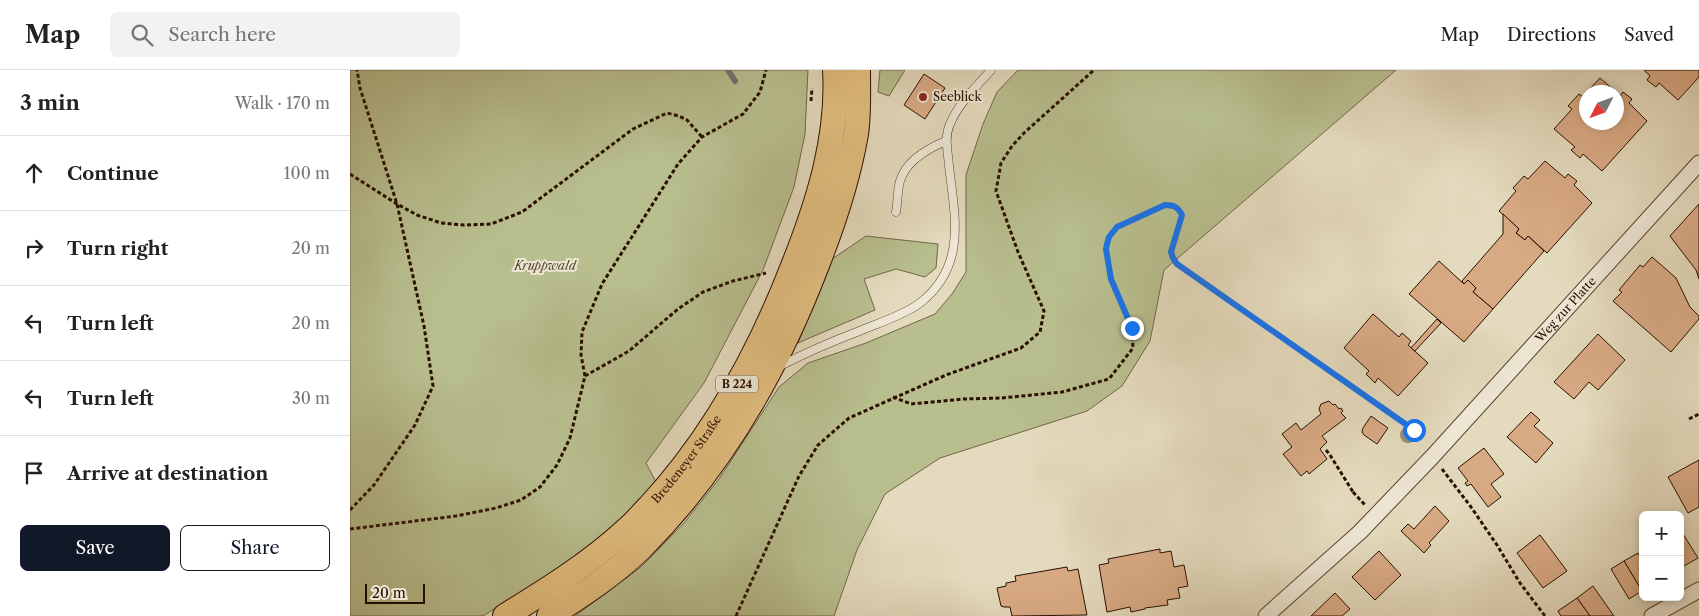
<!DOCTYPE html>
<html lang="en">
<head>
<meta charset="utf-8">
<style>
  :root { --surface:#fff; --page:#f2f2f2; --text:#222; --muted:#767676; --line:#e0e0e0; --accent:#111827 }
  body { margin:0; font-family:"Libre Caslon Text",serif; background:var(--page); color:var(--text) }
  .controls { position:absolute; right:15px; bottom:15px; display:grid; overflow:hidden; border-radius:8px; box-shadow:0 2px 8px #0003 }
  .controls button { width:45px; height:45px; display:grid; place-items:center; padding:0; border:0; border-bottom:1px solid var(--line); background:var(--surface); color:var(--text); font:25px sans-serif }
  .compass { position:absolute; left:1229px; top:15px; width:45px; height:45px; border-radius:50%; background:var(--surface); box-shadow:0 2px 8px #0003; rotate:228deg }
  .scale { position:absolute; left:15px; bottom:12px; width:60px; box-sizing:border-box; padding-left:5px; border:2px solid #2a0f00; border-top:0; font-size:14px; line-height:18px; white-space:nowrap; color:#2a0f00; -webkit-text-stroke:4px #ede7d4; paint-order:stroke }
  .stop { position:absolute; width:15px; height:15px; margin:-11px; border:4px solid #1a73e8; border-radius:50%; background:#fff }
  .stop.end { background:#1a73e8; border-color:#fff; box-shadow:0 1px 5px #0008 }
  .list { margin:0; padding:0; list-style:none }
  h2 { display:flex; justify-content:space-between; align-items:center; height:65px; margin:0; padding:0 20px; font-size:21px }
  h2 small { font-size:16px; font-weight:400; color:var(--muted) }
  .list li { display:grid; grid-template-columns:32px 1fr auto; gap:15px; align-items:center; box-sizing:border-box; height:75px; padding:0 20px; border-top:1px solid var(--line) }
  .list b { display:block; font-size:19px; white-space:nowrap }
  .list em { font-size:16px; font-style:normal; color:var(--muted) }
  .actions { display:flex; gap:10px; padding:15px 20px }
  .actions a { flex:1; padding:11px 0; border:1px solid var(--accent); border-radius:8px; text-align:center; font-size:18px; color:var(--accent) }
  .actions .main { background:var(--accent); color:#fff }
  .icon { flex:none; width:28px; height:28px; fill:none; stroke:currentColor; stroke-width:2; stroke-linecap:round; stroke-linejoin:round }
  .map { position:relative; flex:none; width:1349px; height:546px; overflow:hidden }
  header { display:flex; align-items:center; gap:30px; box-sizing:border-box; height:70px; padding:0 25px; background:var(--surface); border-bottom:1px solid var(--line) }
  header strong { font-size:24px }
  nav { display:flex; gap:28px; margin-inline-start:auto; font-size:18px }
  .search { width:350px; height:45px; background:var(--page); display:flex; align-items:center; gap:12px; box-sizing:border-box; padding:0 18px; border-radius:8px; color:var(--muted); font-size:19px }
  main { display:flex }
  aside { flex:1; background:var(--surface) }
  .map>svg:first-child { display:block }
</style>
</head>
<body>
<header>
<strong>Map</strong>
<div class="search"><svg class="icon" aria-label="search" viewBox="0 0 24 24"><circle cx="10" cy="10" r="6"/><path d="M15 15l6 6"/></svg>Search here</div>
<nav><a>Map</a><a>Directions</a><a>Saved</a></nav>
</header>
<main>
<aside>
<h2>3 min<small>Walk · 170 m</small></h2>
<ul class="list">
<li><svg class="icon" aria-label="ahead" viewBox="0 0 24 24"><path d="M12 20V5M6 11l6-6 6 6"/></svg><div><b>Continue</b></div><em>100 m</em></li>
<li><svg class="icon" aria-label="right" viewBox="0 0 24 24"><path d="M7 20v-9h11M14 6l5 5-5 5"/></svg><div><b>Turn right</b></div><em>20 m</em></li>
<li><svg class="icon" aria-label="left" viewBox="0 0 24 24"><path d="M17 20v-9H6M10 6l-5 5 5 5"/></svg><div><b>Turn left</b></div><em>20 m</em></li>
<li><svg class="icon" aria-label="left" viewBox="0 0 24 24"><path d="M17 20v-9H6M10 6l-5 5 5 5"/></svg><div><b>Turn left</b></div><em>30 m</em></li>
<li><svg class="icon" aria-label="arrive" viewBox="0 0 24 24"><path d="M6 21V4h12l-3 4 3 4H6"/></svg><div><b>Arrive at destination</b></div></li>
</ul>
<div class="actions"><a class="main">Save</a><a>Share</a></div>
</aside>
<div class="map">
<svg width="1349" height="546" viewBox="0 0 1349 546">
  <rect width="100%" height="100%" fill="#e4dabd"/>
  <filter id="stains"><feTurbulence type="fractalNoise" baseFrequency=".004" numOctaves="4"/><feColorMatrix values="0 0 0 0 .2 0 0 0 0 .09 0 0 0 0 .02 0 0 0 .5 -.17"/></filter>
  <radialGradient id="worn" r=".72"><stop offset=".6" stop-color="#630" stop-opacity="0"/><stop offset="1" stop-color="#630" stop-opacity=".3"/></radialGradient>
  <g fill="#b8be8e" stroke="#716647">
    <path d="M0 0H458L455 64 444 117 413 200 354 313 296 393 306 412 257 463 205 501 133 546H0Z"/>
    <path d="M530 0H555L539 26 528 22Z"/>
    <path d="M668 0H1046L814 200 800 271 772 316 737 341 590 388 535 424 507 480 484 546H225L291 497 334 453 369 409 429 317 458 293 516 273 585 244 602 224 616 202V105L633 54 647 22Z"/>
    <path d="M516 166 588 174 586 198 575 207 546 199 514 209 525 240 448 273 482 189Z"/>
  </g>
  <g fill="none" stroke-linecap="round" stroke-linejoin="round">
    <path stroke="#6e7471" stroke-width="6" d="M378 0 385 11"/>
  </g>
  <g fill="#d8aa84" stroke="#2a0f00">
    <path d="M1294 0H1349V7L1328 30 1309 13 1306 17 1297 10 1300 6Z"/>
    <path d="M574 4 595 18 575 49 554 35Z"/>
    <path d="M1250 8 1266 22H1237Z"/>
    <path d="M1273 22 1282 29 1279 33 1297 51 1252 101 1233 84 1230 88 1221 80 1225 77 1204 59 1222 39 1218 36 1229 24 1233 27 1236 23V52H1266V23L1270 26Z"/>
    <path d="M1195 91 1215 108 1218 104 1227 111 1224 115 1242 133 1197 183 1178 166 1175 170 1166 163 1169 159 1149 141 1166 121 1163 118 1174 106 1178 109Z"/>
    <path d="M1349 134V209L1346 200 1320 166Z"/>
    <path d="M1153 144 1169 159 1166 163 1175 170 1178 166 1194 181 1143 239 1123 222 1126 218 1118 210 1114 214 1112 211 1153 164Z"/>
    <path d="M1302 187 1326 208 1340 237 1349 246V249L1321 282 1263 231 1272 222 1269 220 1290 195 1293 197Z"/>
    <path d="M1089 191 1114 214 1118 210 1126 218 1123 222 1143 239 1114 272 1059 224Z"/>
    <path d="M1023 244 1049 267 1052 263 1061 271 1058 275 1078 293 1048 326 1028 308 1025 313 1016 304 1019 301 994 278Z"/>
    <path d="M1087 249 1091 253 1065 281 1061 278Z"/>
    <path d="M1248 264 1275 290 1248 320 1239 312 1224 329 1204 312Z"/>
    <path d="M979 331 983 335 985 334 989 339 991 338 993 341 991 343 996 348 972 366 977 372 970 379 977 389 959 404 957 401 951 406 933 384 942 377 932 364 946 353 951 360 971 344 969 339 971 334Z"/>
    <path d="M1181 342 1190 350 1184 356 1203 373 1186 393 1157 367Z"/>
    <path d="M1021 346 1038 358 1027 374 1014 365 1012 362 1013 358Z"/>
    <path d="M1134 378 1154 404 1141 414 1151 427 1138 437 1121 414 1117 416 1115 413 1118 411 1108 398Z"/>
    <path d="M1349 390V437L1338 443 1318 407Z"/>
    <path d="M1085 436 1099 451 1079 473 1081 475 1074 483 1051 461 1058 454 1064 459Z"/>
    <path d="M1330 459 1348 488 1334 496 1330 489Z"/>
    <path d="M1190 465 1217 501 1193 518 1167 483Z"/>
    <path d="M810 479V483L821 481 824 497 834 495 838 516 828 518 830 528 817 530 818 535 795 538V539L781 542 780 537 757 542 749 495 759 493 758 489Z"/>
    <path d="M1029 481 1051 505 1025 530 1002 507Z"/>
    <path d="M1288 483 1293 492 1292 521 1274 491Z"/>
    <path d="M1274 491 1292 521 1279 529 1261 499Z"/>
    <path d="M717 497 718 501 728 499 737 545 662 546 660 537H654L651 536 647 518 656 516V513L666 511 665 506Z"/>
    <path d="M1243 516 1264 546H1240L1227 528Z"/>
    <path d="M985 523 1000 539 992 546H961Z"/>
    <path d="M1227 528 1240 546H1211L1208 541Z"/>
  </g>
  <g fill="none" stroke-linecap="round" stroke-linejoin="round">
    <defs>
      <g id="service">
        <path d="M546 142C548 132 547 121 550 111 556 91 579 78 596 71"/>
        <path d="M428 297C455 283 483 271 512 260 529 253 556 244 570 233 617 196 605 147 599 96 598 82 594 67 600 54 608 34 627 16 641 0"/>
      </g>
      <g id="minor">
        <path id="s1" d="M916 546 1010 462 1082 387 1349 93"/>
        <path d="M1302 546 1349 520"/>
      </g>
      <g id="primary">
        <path id="s2" d="M155 546C197 520 239 494 275 461 284 454 291 445 299 437 364 367 411 280 445 191 469 130 489 66 485 0"/>
        <path d="M199 546C231 526 263 505 290 479 370 399 427 300 467 195 484 152 498 110 506 64 509 44 508 21 508 0"/>
      </g>
    </defs>
    <use href="#service" stroke="#58422f" stroke-width="9"/>
    <use href="#minor" stroke="#58422f" stroke-width="17"/>
    <use href="#primary" stroke="#2a0f00" stroke-width="26"/>
    <g stroke="#2a0f00" stroke-width="3" stroke-dasharray="4 2.5" stroke-linecap="butt">
      <path d="M461 31 462 18"/>
      <path d="M0 104 47 134 67 145 91 153 114 155 141 154 172 142 283 59 317 43 329 46 337 50 352 67"/>
      <path d="M235 306 279 281 328 239 353 222 383 211 416 203"/>
      <path d="M543 327 561 334 614 329 652 328 712 322 759 309 783 278 782 258 761 209 756 179 757 174 762 162 767 157 815 135C824 135 828 137 831 145L821 182 823 188 827 194 1070 364"/>
      <path d="M1339 349 1349 344"/>
      <path d="M976 380 980 385"/>
      <path d="M980 385 1003 422"/>
      <path d="M1092 399 1121 437 1147 475 1170 513 1195 546"/>
      <path d="M1003 422 1015 435"/>
      <path d="M0 440 24 415 65 355 83 316 74 256 47 134 10 18 7 0"/>
      <path d="M0 459 106 446 146 438 171 430 190 417 207 395 220 368 235 306 231 285 232 262 252 214 328 94 352 67 393 44 410 22 416 0"/>
      <path d="M386 546 449 406 468 375 499 348 596 305 671 278 690 262 694 241 668 182 646 121 651 93 662 76 674 63 744 0"/>
    </g>
    <use href="#service" stroke="#ede7d4" stroke-width="8"/>
    <use href="#minor" stroke="#ede7d4" stroke-width="15"/>
    <use href="#primary" stroke="#e2bd7e" stroke-width="24"/>
  </g>
  <circle fill="#998c71" cx="1058" cy="365" r="8"/>
  <g fill="none" stroke-linecap="round" stroke-linejoin="round">
    <path stroke="#1a73e8" stroke-width="6" d="M782 258 761 209 756 179 757 174 759 167 767 157 815 135C824 135 828 137 832 145L821 182 823 188 827 194 1064 360"/>
  </g>
  <circle fill="#8f2418" stroke="#ede7d4" stroke-width="2" cx="573" cy="27" r="5"/>
  <g text-anchor="middle" stroke-width="4" stroke-linejoin="round" paint-order="stroke">
    <rect fill="#ede7d4" stroke="#645040" stroke-width="1" x="366" y="305.5" width="42" height="17" rx="4"/>
    <g font-size="11" font-weight="bold" fill="#2a0f00">
      <text x="387" y="318">B 224</text>
    </g>
    <g font-size="12" fill="#2a0f00" stroke="#ede7d4" text-anchor="start">
      <text x="583" y="31">Seeblick</text>
    </g>
    <g font-size="12" font-style="italic" fill="#5c4c32" stroke="#ede7d4">
      <text x="195" y="200">Kruppwald</text>
    </g>
    <g font-size="12" fill="#2a0f00" stroke="#ede7d4">
      <text dy="4" stroke="none"><textPath href="#s1" startOffset="429">Weg zur Platte</textPath></text>
      <text dy="4" stroke="none"><textPath href="#s2" startOffset="242">Bredeneyer Straße</textPath></text>
    </g>
  </g>
  <rect width="100%" height="100%" filter="url(#stains)"/>
  <rect width="100%" height="100%" fill="url(#worn)"/>
</svg>
<div class="controls">
<button>+</button>
<button>−</button>
</div>
<svg class="compass" viewBox="-18 -18 36 36"><path d="M0-13l5 13h-10z" fill="#e53935"/><path d="M0 13l5-13h-10z" fill="#767676"/></svg>
<div class="scale">20 m</div>
<div class="stop" style="left:1064px;top:360px"></div>
<div class="stop end" style="left:782px;top:258px"></div>
</div>
</main>
</body>
</html>
